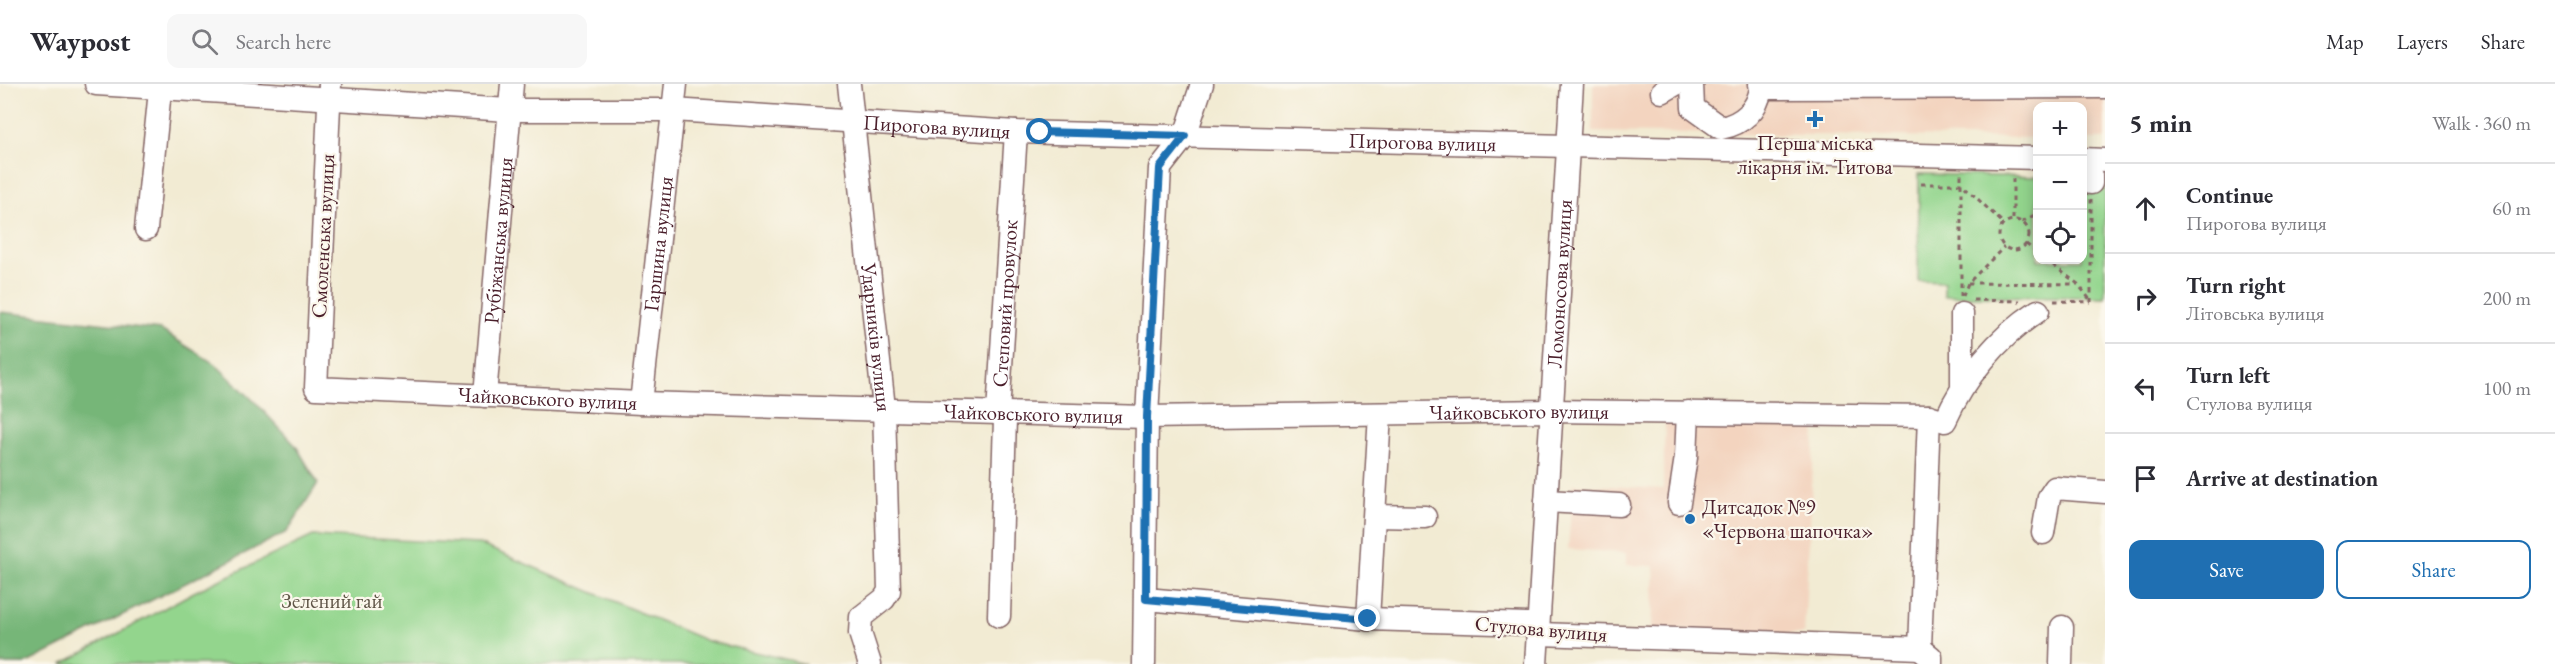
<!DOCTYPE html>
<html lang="en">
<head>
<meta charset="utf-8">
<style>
  :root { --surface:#fff; --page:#f7f7f7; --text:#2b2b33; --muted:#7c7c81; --line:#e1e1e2; --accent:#1f6fb2 }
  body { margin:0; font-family:"EB Garamond",serif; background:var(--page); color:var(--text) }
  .controls { position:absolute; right:18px; top:18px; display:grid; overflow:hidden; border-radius:12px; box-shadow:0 3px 15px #0003 }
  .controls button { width:54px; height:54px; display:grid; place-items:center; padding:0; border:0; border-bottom:2px solid var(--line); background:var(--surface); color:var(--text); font:30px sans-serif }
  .stop { position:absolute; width:18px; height:18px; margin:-14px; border:4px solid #1f6fb2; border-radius:50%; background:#fff }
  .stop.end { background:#1f6fb2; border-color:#fff; box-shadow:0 2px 6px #0008 }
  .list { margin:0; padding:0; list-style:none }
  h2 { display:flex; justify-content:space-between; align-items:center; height:78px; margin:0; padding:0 24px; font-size:26px }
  h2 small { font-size:20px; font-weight:400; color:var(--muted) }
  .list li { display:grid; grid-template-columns:39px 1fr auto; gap:18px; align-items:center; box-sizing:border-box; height:90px; padding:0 24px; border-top:2px solid var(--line) }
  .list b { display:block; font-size:22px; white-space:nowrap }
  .list p { margin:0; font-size:20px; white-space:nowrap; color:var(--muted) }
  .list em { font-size:20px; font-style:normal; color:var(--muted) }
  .actions { display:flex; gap:12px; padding:18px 24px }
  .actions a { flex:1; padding:14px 0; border:2px solid var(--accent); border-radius:12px; text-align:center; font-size:21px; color:var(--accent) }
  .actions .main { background:var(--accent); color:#fff }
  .icon { flex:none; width:33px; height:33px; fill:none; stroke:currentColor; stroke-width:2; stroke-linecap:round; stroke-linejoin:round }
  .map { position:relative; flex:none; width:2105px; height:580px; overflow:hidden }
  header { display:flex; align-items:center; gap:36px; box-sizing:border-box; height:84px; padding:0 30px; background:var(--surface); border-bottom:2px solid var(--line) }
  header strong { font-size:28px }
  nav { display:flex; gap:33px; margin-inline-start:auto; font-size:21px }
  .search { width:420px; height:54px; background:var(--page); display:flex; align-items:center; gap:15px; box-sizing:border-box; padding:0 21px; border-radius:12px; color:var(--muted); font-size:22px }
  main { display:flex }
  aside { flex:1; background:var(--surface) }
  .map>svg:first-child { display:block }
</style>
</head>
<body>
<header>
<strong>Waypost</strong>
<div class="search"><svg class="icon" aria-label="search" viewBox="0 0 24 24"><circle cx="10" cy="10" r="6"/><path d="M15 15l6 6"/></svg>Search here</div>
<nav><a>Map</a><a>Layers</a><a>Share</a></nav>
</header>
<main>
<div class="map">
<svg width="2105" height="580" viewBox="0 0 2105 580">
  <rect width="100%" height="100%" fill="#fbf7ec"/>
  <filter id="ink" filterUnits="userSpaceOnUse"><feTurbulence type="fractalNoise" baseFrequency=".0167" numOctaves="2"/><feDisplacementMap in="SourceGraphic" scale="12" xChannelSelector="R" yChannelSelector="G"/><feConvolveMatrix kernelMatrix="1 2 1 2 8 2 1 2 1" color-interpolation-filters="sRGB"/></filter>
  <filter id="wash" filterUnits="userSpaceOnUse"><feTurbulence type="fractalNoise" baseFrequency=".008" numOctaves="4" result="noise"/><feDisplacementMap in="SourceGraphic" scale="24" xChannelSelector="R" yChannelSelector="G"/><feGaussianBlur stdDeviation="1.35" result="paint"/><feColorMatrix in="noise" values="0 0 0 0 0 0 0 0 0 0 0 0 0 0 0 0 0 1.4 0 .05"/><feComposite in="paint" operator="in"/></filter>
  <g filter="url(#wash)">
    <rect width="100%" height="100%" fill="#f2ebd3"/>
    <g fill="#f3d4bf">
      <path d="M1593 0H2105V55H2083L2082 22H2038L2037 54 1593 48Z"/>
      <path d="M1665 336 1815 345 1804 550 1652 545 1655 482 1626 481V469L1568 465 1573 400 1663 405Z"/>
    </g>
    <g fill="#93d58d" stroke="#6e7a5c" stroke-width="1.5">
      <path d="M1919 90 2037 93 2038 176H2082L2083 94H2105V213L1944 212V198L1918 197Z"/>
      <path d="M313 452 479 460 707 557 806 580H62L194 508Z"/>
    </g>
    <path fill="#76b678" stroke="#606a52" stroke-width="1.5" d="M0 228 161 246 215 280 256 319 296 362 318 399 287 448 25 580H0Z"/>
  </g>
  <g filter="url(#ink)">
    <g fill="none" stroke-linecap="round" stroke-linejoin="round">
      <defs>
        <g id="minor">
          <path id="s1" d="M96 0 509 26H673L1016 48 2038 74"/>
          <path id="s2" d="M330 0 316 304 641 319 1147 333 1551 327 1929 332 1945 337C1964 294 1998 253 2038 227"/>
          <path id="s3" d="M849 0 884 324 889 507 884 515 861 533 860 549 870 580"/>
          <path d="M1692 0 1693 24 1721 44C1742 40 1758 26 1761 4"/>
          <path d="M1760 0 1761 4 2105 3"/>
          <path d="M1662 8 1676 0"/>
          <path d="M2082 75 2105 76"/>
          <path d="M2091 99V92"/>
          <path d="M146 145 160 6"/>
          <path d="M1962 304V230"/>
          <path id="s4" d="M485 312 512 0"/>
          <path id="s5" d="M641 319 676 0"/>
          <path d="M1546 417 1619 421"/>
          <path d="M1679 419 1686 373 1688 328"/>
          <path d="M1375 432 1425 433"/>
          <path d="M2043 449 2049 413 2055 404 2105 408"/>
          <path d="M1146 515 1368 535 1528 540 1540 550 1920 564"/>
          <path id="s6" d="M999 532 1005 335 998 329 1016 48"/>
          <path d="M1368 535 1380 330"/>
          <path d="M1920 564 1929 332"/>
          <path d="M1920 564 1931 573V580"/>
          <path d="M1144 580 1147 333 1160 84 1185 52 1202 0"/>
          <path id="s7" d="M1536 580 1572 0"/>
          <path d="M2061 580 2062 543"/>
        </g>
      </defs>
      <use href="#minor" stroke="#856666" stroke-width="25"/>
      <g stroke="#856666" stroke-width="3" stroke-dasharray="4.5 4.5" stroke-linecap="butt">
        <path d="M1921 100H1962L2003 139"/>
        <path d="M2091 115V218"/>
        <path d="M2013 135V92"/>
        <circle cx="2014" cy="151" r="15"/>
        <path d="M2022 138 2038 129"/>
        <path d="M2026 160 2038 169"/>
        <path d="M2046 176 2078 200 2091 217"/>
        <path d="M1968 199 2078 200"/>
        <path d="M1961 212V90"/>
        <path d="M1963 212 1968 199 2004 163"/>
        <path d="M1973 216 2020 217"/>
        <path d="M2054 217 2091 218"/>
      </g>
      <use href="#minor" stroke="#fff" stroke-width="22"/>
    </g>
  </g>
  <g fill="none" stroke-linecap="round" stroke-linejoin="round" filter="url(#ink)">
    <path stroke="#1f6fb2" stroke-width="8" d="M1040 48 1185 52 1160 84 1147 333 1146 515 1368 535"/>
  </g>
  <g fill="#1f6fb2" stroke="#fbf7ec" stroke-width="2">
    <path d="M1812 26h6v6h6v6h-6v6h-6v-6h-6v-6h6z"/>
    <circle cx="1690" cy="435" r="6"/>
  </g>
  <g text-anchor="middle" stroke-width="4.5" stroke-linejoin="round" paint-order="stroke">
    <g font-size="21" fill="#4a1f2b" stroke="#fbf7ec">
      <text dy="7" stroke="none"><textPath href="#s1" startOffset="842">Пирогова вулиця</textPath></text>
      <text dy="7" stroke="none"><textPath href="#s1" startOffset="1328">Пирогова вулиця</textPath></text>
      <text transform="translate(323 152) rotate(-87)" y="7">Смоленська вулиця</text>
      <text dy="7" stroke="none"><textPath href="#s4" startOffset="156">Рубіжанська вулиця</textPath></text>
      <text dy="7" stroke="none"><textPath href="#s5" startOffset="160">Гаршина вулиця</textPath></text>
      <text dy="7" stroke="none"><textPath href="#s7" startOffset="381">Ломоносова вулиця</textPath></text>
      <text dy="7" stroke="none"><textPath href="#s6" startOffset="316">Степовий провулок</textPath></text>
      <text dy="7" stroke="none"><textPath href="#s3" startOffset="255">Ударників вулиця</textPath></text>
      <text dy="7" stroke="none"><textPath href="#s2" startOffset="536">Чайковського вулиця</textPath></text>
      <text dy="7" stroke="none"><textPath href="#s2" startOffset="1508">Чайковського вулиця</textPath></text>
      <text dy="7" stroke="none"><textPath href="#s2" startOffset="1022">Чайковського вулиця</textPath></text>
      <text transform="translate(1541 545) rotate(5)" y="7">Стулова вулиця</text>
    </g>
    <g font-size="21" fill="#4a1f2b" stroke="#fbf7ec">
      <text x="1815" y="66">Перша міська<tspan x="1815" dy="24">лікарня ім. Титова</tspan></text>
      <text x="1702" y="430" text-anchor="start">Дитсадок №9<tspan x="1702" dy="24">«Червона шапочка»</tspan></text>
    </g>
    <g font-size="21" fill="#605648" stroke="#fbf7ec">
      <text x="332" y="524">Зелений гай</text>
    </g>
  </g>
</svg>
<div class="controls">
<button>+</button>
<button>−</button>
<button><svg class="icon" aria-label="locate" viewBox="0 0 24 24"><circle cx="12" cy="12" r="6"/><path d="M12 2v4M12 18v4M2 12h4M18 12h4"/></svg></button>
</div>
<div class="stop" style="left:1040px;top:48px"></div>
<div class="stop end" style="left:1368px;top:535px"></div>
</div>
<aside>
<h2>5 min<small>Walk · 360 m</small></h2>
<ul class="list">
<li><svg class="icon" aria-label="ahead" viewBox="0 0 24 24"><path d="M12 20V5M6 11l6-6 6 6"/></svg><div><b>Continue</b><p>Пирогова вулиця</p></div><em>60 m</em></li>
<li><svg class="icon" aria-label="right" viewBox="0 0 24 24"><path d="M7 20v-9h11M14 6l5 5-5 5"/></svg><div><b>Turn right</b><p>Літовська вулиця</p></div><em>200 m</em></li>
<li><svg class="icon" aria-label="left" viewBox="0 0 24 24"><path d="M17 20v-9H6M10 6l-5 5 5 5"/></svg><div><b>Turn left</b><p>Стулова вулиця</p></div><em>100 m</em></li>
<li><svg class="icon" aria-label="arrive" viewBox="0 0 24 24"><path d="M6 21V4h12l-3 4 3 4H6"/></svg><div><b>Arrive at destination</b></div></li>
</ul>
<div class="actions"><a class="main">Save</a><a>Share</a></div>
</aside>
</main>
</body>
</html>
